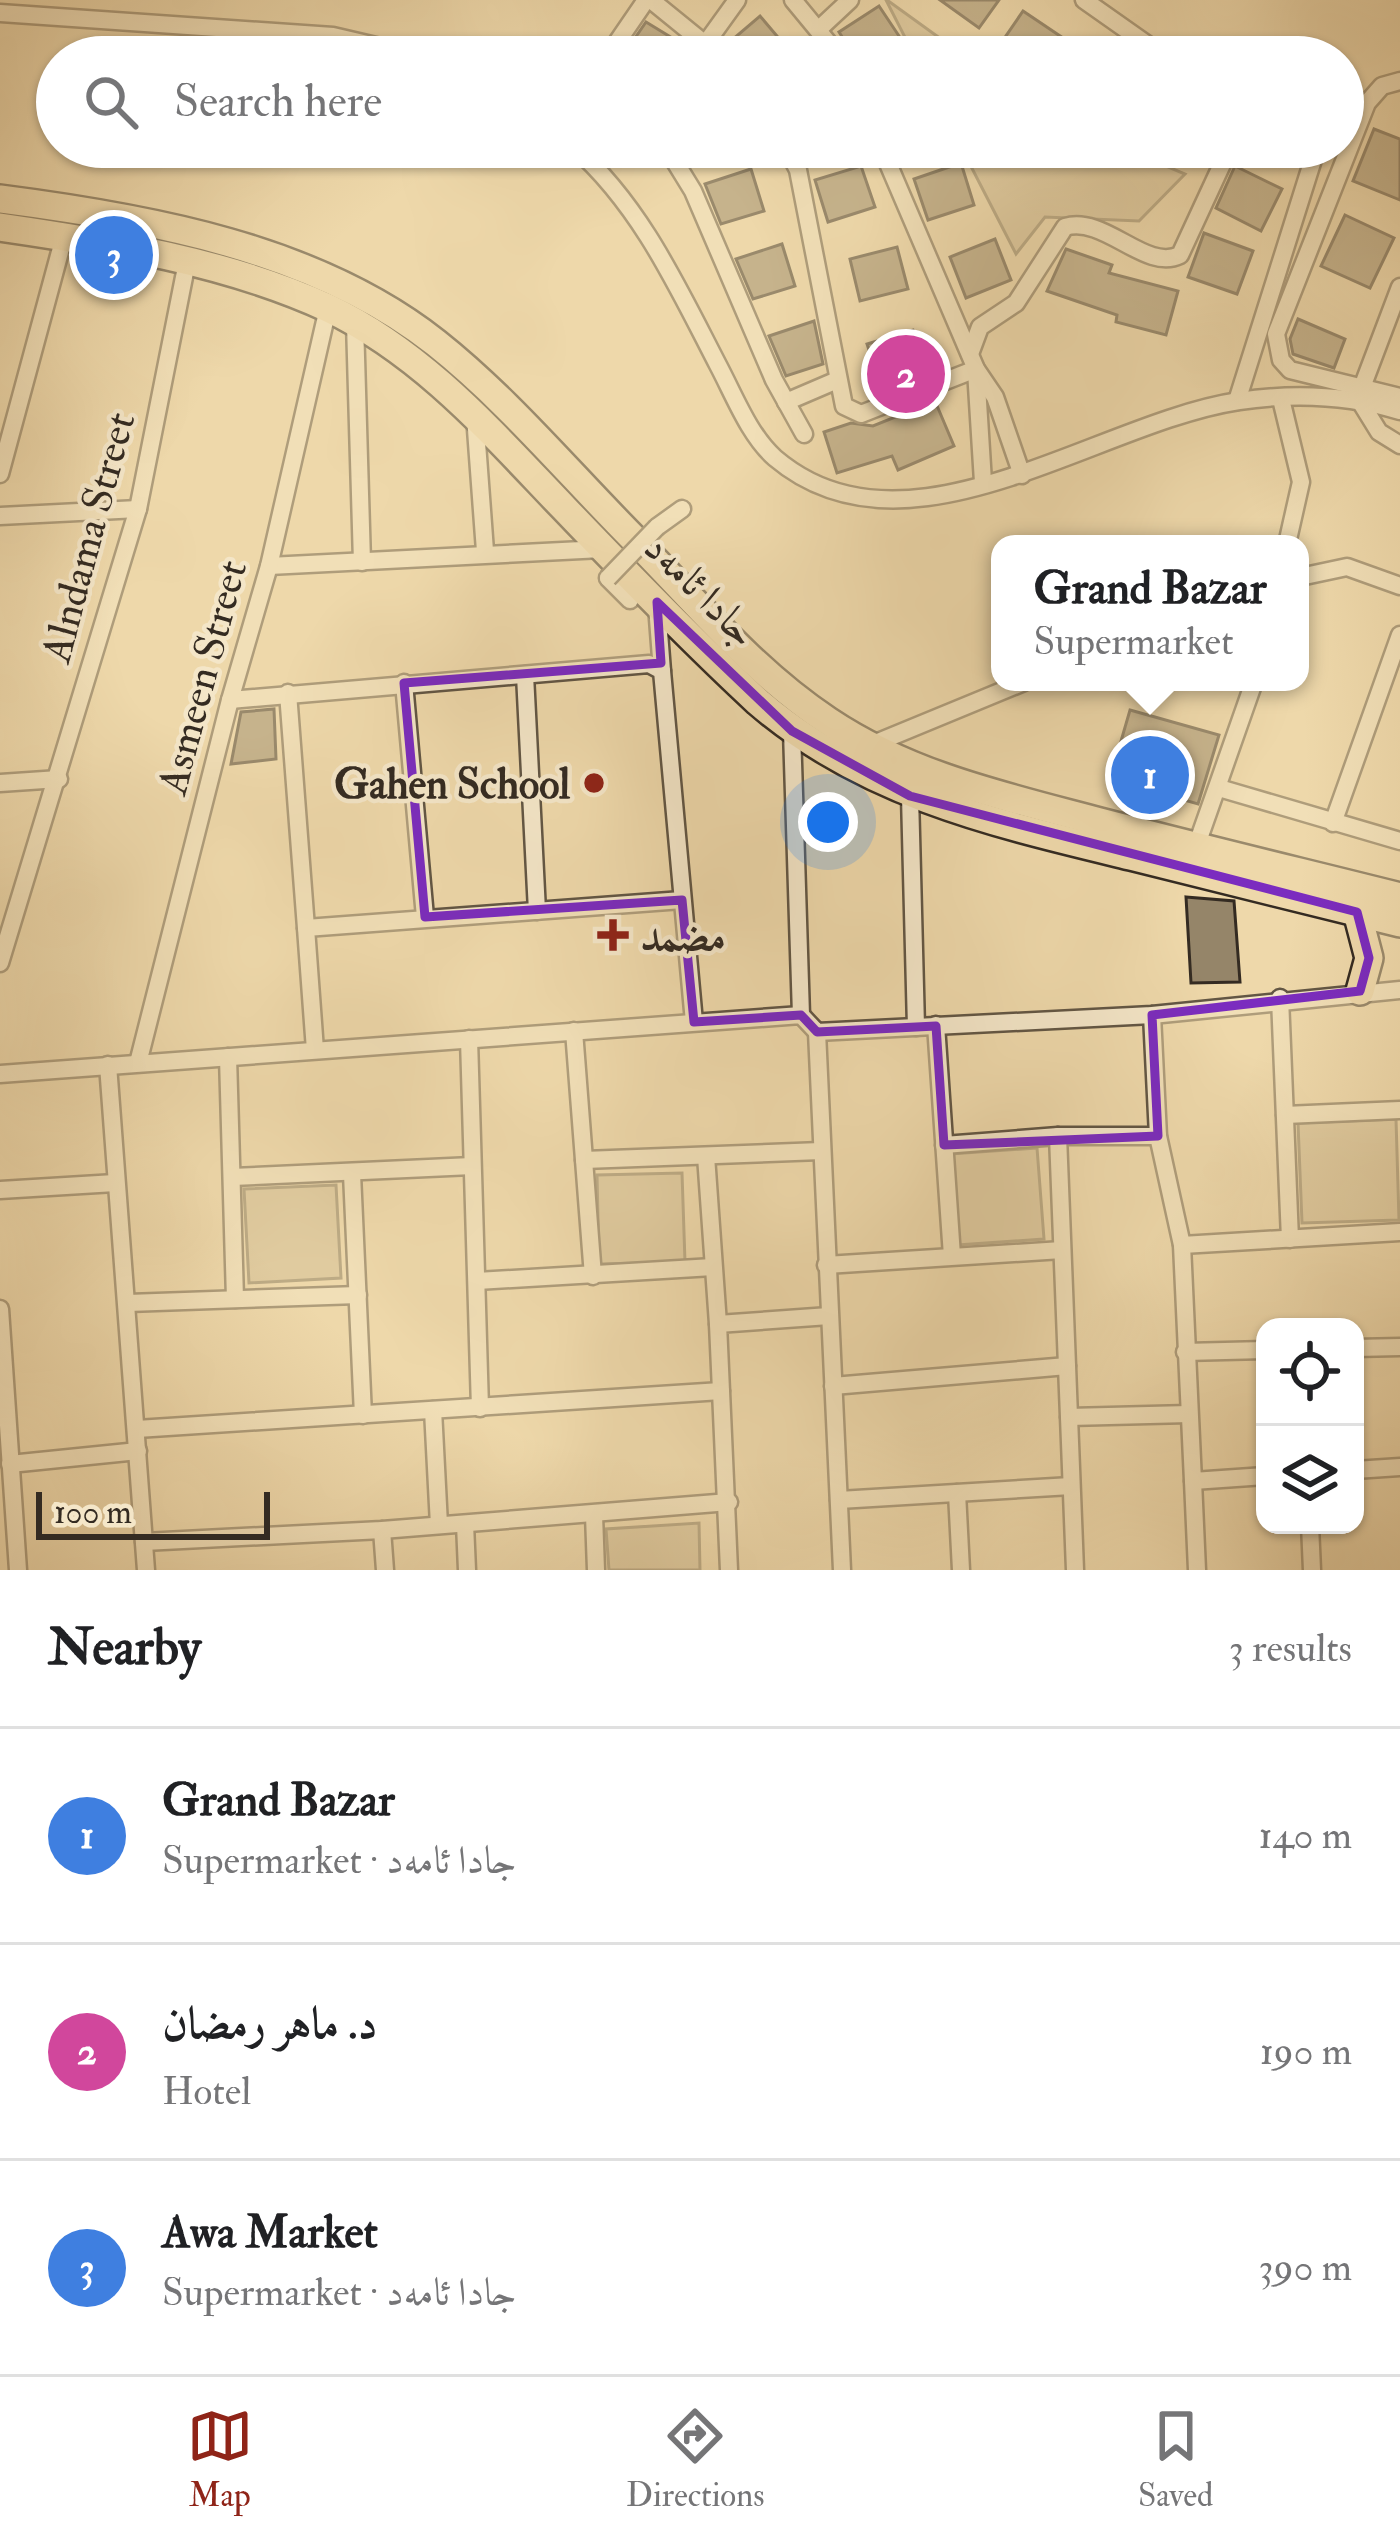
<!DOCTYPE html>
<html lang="en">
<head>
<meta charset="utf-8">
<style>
  :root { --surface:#fff; --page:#f2f2f2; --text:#202124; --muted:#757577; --line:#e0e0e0; --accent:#8f2418 }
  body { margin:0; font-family:"IM FELL Double Pica",Amiri,serif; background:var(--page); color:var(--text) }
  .controls { position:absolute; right:36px; bottom:36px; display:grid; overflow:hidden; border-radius:24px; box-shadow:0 3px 9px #0004 }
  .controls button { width:108px; height:108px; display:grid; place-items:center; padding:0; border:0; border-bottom:3px solid var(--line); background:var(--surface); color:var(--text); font:60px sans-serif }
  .scale { position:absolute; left:36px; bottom:30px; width:234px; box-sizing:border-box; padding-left:12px; border:6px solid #342b22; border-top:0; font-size:33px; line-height:42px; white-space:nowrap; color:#342b22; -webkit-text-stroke:9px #f4e6c8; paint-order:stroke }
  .you { position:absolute; left:828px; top:822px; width:42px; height:42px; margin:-30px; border:9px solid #fff; border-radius:50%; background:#1a73e8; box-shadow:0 0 0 18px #1a73e833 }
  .badge { display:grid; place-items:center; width:78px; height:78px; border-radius:50%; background:var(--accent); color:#fff; font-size:39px; font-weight:700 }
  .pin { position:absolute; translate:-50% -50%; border:6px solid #fff; box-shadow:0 3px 12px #0006 }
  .popup { position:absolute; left:991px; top:535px; width:318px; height:156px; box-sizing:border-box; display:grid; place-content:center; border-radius:24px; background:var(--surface); filter:drop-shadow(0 3px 9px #0005); font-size:39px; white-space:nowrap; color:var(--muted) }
  .popup b { font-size:45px; color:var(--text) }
  .popup::after { content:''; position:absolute; left:50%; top:100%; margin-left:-24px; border:24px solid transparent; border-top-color:var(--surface) }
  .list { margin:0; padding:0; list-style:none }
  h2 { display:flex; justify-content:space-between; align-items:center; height:156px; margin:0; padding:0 48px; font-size:51px }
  h2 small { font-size:39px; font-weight:400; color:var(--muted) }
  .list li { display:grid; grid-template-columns:78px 1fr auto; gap:36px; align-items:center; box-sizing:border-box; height:216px; padding:0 48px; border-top:3px solid var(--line) }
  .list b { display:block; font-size:45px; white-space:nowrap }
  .list p { margin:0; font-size:39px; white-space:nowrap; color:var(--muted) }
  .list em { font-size:39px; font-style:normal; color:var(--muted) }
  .icon { flex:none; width:66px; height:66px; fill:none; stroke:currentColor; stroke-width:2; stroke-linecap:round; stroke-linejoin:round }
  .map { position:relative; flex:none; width:1400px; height:1570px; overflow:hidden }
  .search { position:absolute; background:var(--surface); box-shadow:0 3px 9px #0004; left:36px; right:36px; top:36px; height:132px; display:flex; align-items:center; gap:30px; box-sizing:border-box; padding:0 42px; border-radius:66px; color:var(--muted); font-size:45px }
  .sheet { height:804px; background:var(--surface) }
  nav { display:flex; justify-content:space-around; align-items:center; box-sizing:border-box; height:168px; border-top:3px solid var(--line); background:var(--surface); font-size:33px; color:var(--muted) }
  nav a { display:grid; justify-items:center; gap:6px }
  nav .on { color:var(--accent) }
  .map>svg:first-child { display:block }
</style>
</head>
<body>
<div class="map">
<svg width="1400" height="1570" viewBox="0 0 1400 1570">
  <rect width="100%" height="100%" fill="#eed8aa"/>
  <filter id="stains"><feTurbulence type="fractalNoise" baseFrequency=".00167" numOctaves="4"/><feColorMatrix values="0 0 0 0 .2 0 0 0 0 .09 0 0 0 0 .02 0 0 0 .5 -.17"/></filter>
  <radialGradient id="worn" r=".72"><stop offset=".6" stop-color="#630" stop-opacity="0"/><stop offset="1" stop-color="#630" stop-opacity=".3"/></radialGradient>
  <g fill="#cebb93" stroke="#81735a" stroke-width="3">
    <path d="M886 0H887L966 57H915Z"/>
    <path d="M961 147H1121L1185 174 1139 221 1045 217 1016 254Z"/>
    <path d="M1396 1119 1399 1220 1302 1223 1298 1123Z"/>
    <path d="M1037 1148 1044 1239 957 1245 950 1154Z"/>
    <path d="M682 1173 685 1262 599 1264 597 1175Z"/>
    <path d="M336 1185 341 1278 249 1283 244 1189Z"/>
    <path d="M699 1523 700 1570H609L606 1529Z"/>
  </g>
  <g fill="#958569" stroke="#342b22" stroke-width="3">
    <path d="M940 0H999L979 28Z"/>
    <path d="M879 6 903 42 880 57H855L839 32Z"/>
    <path d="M1023 11 1066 40 1055 57H1008L997 49Z"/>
    <path d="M760 16 788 49 779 57H734L726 45Z"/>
    <path d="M646 22 682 44 673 57H622Z"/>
    <path d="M1374 129 1400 139V200L1353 181Z"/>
    <path d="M961 163 974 205 928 220 914 179Z"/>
    <path d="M861 166 875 207 828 222 815 180Z"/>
    <path d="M1235 166 1282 189 1261 231 1216 208Z"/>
    <path d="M751 169 764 211 721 224 705 184Z"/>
    <path d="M1345 215 1394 238 1370 288 1321 266Z"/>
    <path d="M1204 233 1253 251 1237 294 1188 277Z"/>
    <path d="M995 239 1011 280 966 298 950 257Z"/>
    <path d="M782 244 795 286 753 299 736 259Z"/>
    <path d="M897 247 908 289 860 301 850 259Z"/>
    <path d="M1066 249 1112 265 1109 273 1178 291 1166 335 1116 322 1117 315 1047 291Z"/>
    <path d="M1298 319 1345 339 1334 368 1293 354 1290 339Z"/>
    <path d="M814 321 823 364 786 376 769 336Z"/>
    <path d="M913 330 927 371 881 386 867 344Z"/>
    <path d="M935 401 954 446 898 470 892 456 837 473 824 432 851 423 873 426Z"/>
    <path d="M274 709 276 759 231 764 241 712Z"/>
    <path d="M1130 710 1219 735 1198 804 1110 779Z"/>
    <path d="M1186 897 1234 901 1240 982 1191 983Z"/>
  </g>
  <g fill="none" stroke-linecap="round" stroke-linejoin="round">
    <defs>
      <g id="street">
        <path d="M651 0 721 57"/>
        <path d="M793 0 840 57"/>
        <path d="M1084 0 1165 57"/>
        <path d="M0 13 333 36 423 57"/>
        <path d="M820 28 850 0"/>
        <path d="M607 57 646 0"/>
        <path d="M696 57 737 0"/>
        <path d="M1400 81 1382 86 1367 103 1276 334 1281 360 1290 370 1400 397"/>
        <path d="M574 147C641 206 678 288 718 365 734 395 749 435 775 458 907 570 1097 422 1239 401 1293 393 1348 395 1400 411"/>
        <path d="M666 147 693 191 774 380 804 434"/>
        <path d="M786 147 798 170 844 406 861 414 976 369"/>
        <path d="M881 147 976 369 995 397 1022 475"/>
        <path d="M1400 287 1358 398 1379 432 1400 445"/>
        <path d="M355 323 362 562"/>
        <path d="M970 354 980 327 1016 303 1065 227C1105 215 1145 272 1180 255L1230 147"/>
        <path d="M976 370 983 482"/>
        <path d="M1281 399 1301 482 1287 544"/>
        <path d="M1237 401 1317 147"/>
        <path d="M786 402 835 381"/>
        <path d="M475 416 485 551"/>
        <path d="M0 474 64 237"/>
        <path d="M0 516 138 509"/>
        <path d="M657 527 682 509"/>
        <path d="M269 566 602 549"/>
        <path d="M1300 577 1347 567 1400 586"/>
        <path d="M608 578 630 600"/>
        <path d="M657 606 662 671"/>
        <path d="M525 675 537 911"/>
        <path d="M404 683 425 917"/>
        <path d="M288 693 306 928"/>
        <path d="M230 700 649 664 662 671 694 1022"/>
        <path d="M792 731 801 1015"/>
        <path d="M871 745 1024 682"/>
        <path d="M0 783 59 779"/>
        <path d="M1219 788 1400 841"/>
        <path d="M910 796 916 1027"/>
        <path d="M1333 823 1400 635"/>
        <path d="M1196 847 1254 682"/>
        <path d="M0 963 138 509 187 262"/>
        <path d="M1280 998 1290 1239"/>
        <path d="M1152 1015 1158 1136 1182 1245 1193 1481 1265 1476"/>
        <path d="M936 1025 952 1256"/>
        <path d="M574 1031 593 1276"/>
        <path d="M817 1032 842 1570"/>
        <path d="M469 1039 480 1408"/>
        <path d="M315 1050 306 928 682 900"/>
        <path d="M228 1057 235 1299"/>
        <path d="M138 1063 230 700 269 566 328 308"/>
        <path d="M108 1065 146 1570"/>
        <path d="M0 1074 801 1015 817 1032 1152 1015 1400 990"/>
        <path d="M1285 1115 1400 1110"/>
        <path d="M1058 1136 1075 1570"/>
        <path d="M944 1145 1058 1136H1158"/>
        <path d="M706 1156 718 1324"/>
        <path d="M584 1160 821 1151"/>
        <path d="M352 1174 363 1415"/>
        <path d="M232 1177 472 1166"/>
        <path d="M0 1190 115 1183"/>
        <path d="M1182 1245 1400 1232"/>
        <path d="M826 1265 1062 1250"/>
        <path d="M477 1281 713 1267"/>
        <path d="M128 1303 358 1295"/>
        <path d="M0 1309 18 1570"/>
        <path d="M1355 1348 1400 1347"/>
        <path d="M1185 1352 1265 1350"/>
        <path d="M833 1386 1067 1366"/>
        <path d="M433 1410 439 1525"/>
        <path d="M1069 1417 1189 1414"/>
        <path d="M137 1429 721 1391"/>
        <path d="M10 1464 138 1451"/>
        <path d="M1355 1470 1400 1467"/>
        <path d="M1193 1481 1197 1570"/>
        <path d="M957 1493 961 1570"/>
        <path d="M839 1500 1071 1486"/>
        <path d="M594 1515 596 1570"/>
        <path d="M465 1524 467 1570"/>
        <path d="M1310 1525 1312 1570"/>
        <path d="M382 1530 385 1570"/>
        <path d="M144 1542 382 1530 729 1502"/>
        <path d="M729 1570 718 1324 829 1316"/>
      </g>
      <g id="primary">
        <path d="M0 199C148 218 316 248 436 343 508 400 571 476 636 541 697 603 755 673 828 721 910 776 1006 797 1100 822 1200 848 1300 872 1400 897"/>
        <path d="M0 227C110 243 226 261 328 308 423 353 492 433 564 508 627 574 691 640 758 702 866 795 998 824 1134 857 1222 879 1311 901 1400 923"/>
        <path d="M1357 912 1369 958 1360 991"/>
      </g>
    </defs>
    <use href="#street" stroke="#625644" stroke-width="21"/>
    <use href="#primary" stroke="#342b22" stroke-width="32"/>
    <use href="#street" stroke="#f4e6c8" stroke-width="16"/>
    <use href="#primary" stroke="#eed8aa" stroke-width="27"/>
    <defs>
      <path id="street-bridge" d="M608 578 657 527"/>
    </defs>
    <use href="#street-bridge" stroke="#625644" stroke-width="21" stroke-linecap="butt"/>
    <use href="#street-bridge" stroke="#f4e6c8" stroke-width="16"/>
  </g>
  <path d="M0 0H1400V1570H0ZM657 602 792 731 910 796 1357 912 1369 958 1360 991 1152 1015 1158 1136 944 1145 936 1026 817 1032 801 1015 694 1022 682 900 425 917 404 683 661 663Z" fill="#eed8aa" fill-opacity=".55" fill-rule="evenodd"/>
  <path fill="none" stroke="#7b2cbf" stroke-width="9" stroke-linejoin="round" d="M657 602 792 731 910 796 1357 912 1369 958 1360 991 1152 1015 1158 1136 944 1145 936 1026 817 1032 801 1015 694 1022 682 900 425 917 404 683 661 663Z"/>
  <g fill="#8f2418" stroke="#f4e6c8" stroke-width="4.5">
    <circle cx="594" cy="783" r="12"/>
    <path d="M607 917h12v12h12v12h-12v12h-12v-12h-12v-12h12z"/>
  </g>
  <g text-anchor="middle" stroke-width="9" stroke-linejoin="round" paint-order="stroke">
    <g font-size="42" fill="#342b22" stroke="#f4e6c8">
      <text transform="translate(87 537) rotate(-75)" y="15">Alndama Street</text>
      <text transform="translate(702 589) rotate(45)" y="15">جادا ئامەد</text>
      <text transform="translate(201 677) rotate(-75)" y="15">Asmeen Street</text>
    </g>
    <g font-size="42" font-weight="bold" fill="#342b22" stroke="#f4e6c8" text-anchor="end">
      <text x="570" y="798">Gahen School</text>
      <text x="640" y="950" text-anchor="start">مضمد</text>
    </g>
  </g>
  <rect width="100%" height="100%" filter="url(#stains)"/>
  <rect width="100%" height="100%" fill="url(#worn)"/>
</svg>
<div class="controls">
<button><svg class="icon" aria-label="locate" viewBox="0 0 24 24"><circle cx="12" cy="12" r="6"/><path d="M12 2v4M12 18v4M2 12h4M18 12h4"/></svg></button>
<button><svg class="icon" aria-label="layers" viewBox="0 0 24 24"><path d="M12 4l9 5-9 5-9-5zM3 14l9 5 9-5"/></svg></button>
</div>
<div class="scale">100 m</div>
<div class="you"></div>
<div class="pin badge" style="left:1150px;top:775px;background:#3f7fe0">1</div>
<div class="popup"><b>Grand Bazar</b>Supermarket</div>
<div class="pin badge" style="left:906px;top:374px;background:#d1479c">2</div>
<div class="pin badge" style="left:114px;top:255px;background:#3f7fe0">3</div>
<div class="search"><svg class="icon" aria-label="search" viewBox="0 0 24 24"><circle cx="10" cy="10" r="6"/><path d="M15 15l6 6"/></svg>Search here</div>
</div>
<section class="sheet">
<h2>Nearby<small>3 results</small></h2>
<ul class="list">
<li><span class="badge" style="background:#3f7fe0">1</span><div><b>Grand Bazar</b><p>Supermarket · جادا ئامەد</p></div><em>140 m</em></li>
<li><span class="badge" style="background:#d1479c">2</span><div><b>د. ماهر رمضان</b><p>Hotel</p></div><em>190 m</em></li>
<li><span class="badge" style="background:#3f7fe0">3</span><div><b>Awa Market</b><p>Supermarket · جادا ئامەد</p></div><em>390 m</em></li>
</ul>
</section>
<nav>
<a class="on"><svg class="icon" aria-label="map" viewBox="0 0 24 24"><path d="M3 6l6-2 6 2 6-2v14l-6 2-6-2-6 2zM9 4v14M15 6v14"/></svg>Map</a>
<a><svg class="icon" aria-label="directions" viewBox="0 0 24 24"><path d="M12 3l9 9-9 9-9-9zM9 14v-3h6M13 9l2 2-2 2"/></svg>Directions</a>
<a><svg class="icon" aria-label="saved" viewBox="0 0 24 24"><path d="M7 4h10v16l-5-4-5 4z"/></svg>Saved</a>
</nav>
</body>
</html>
